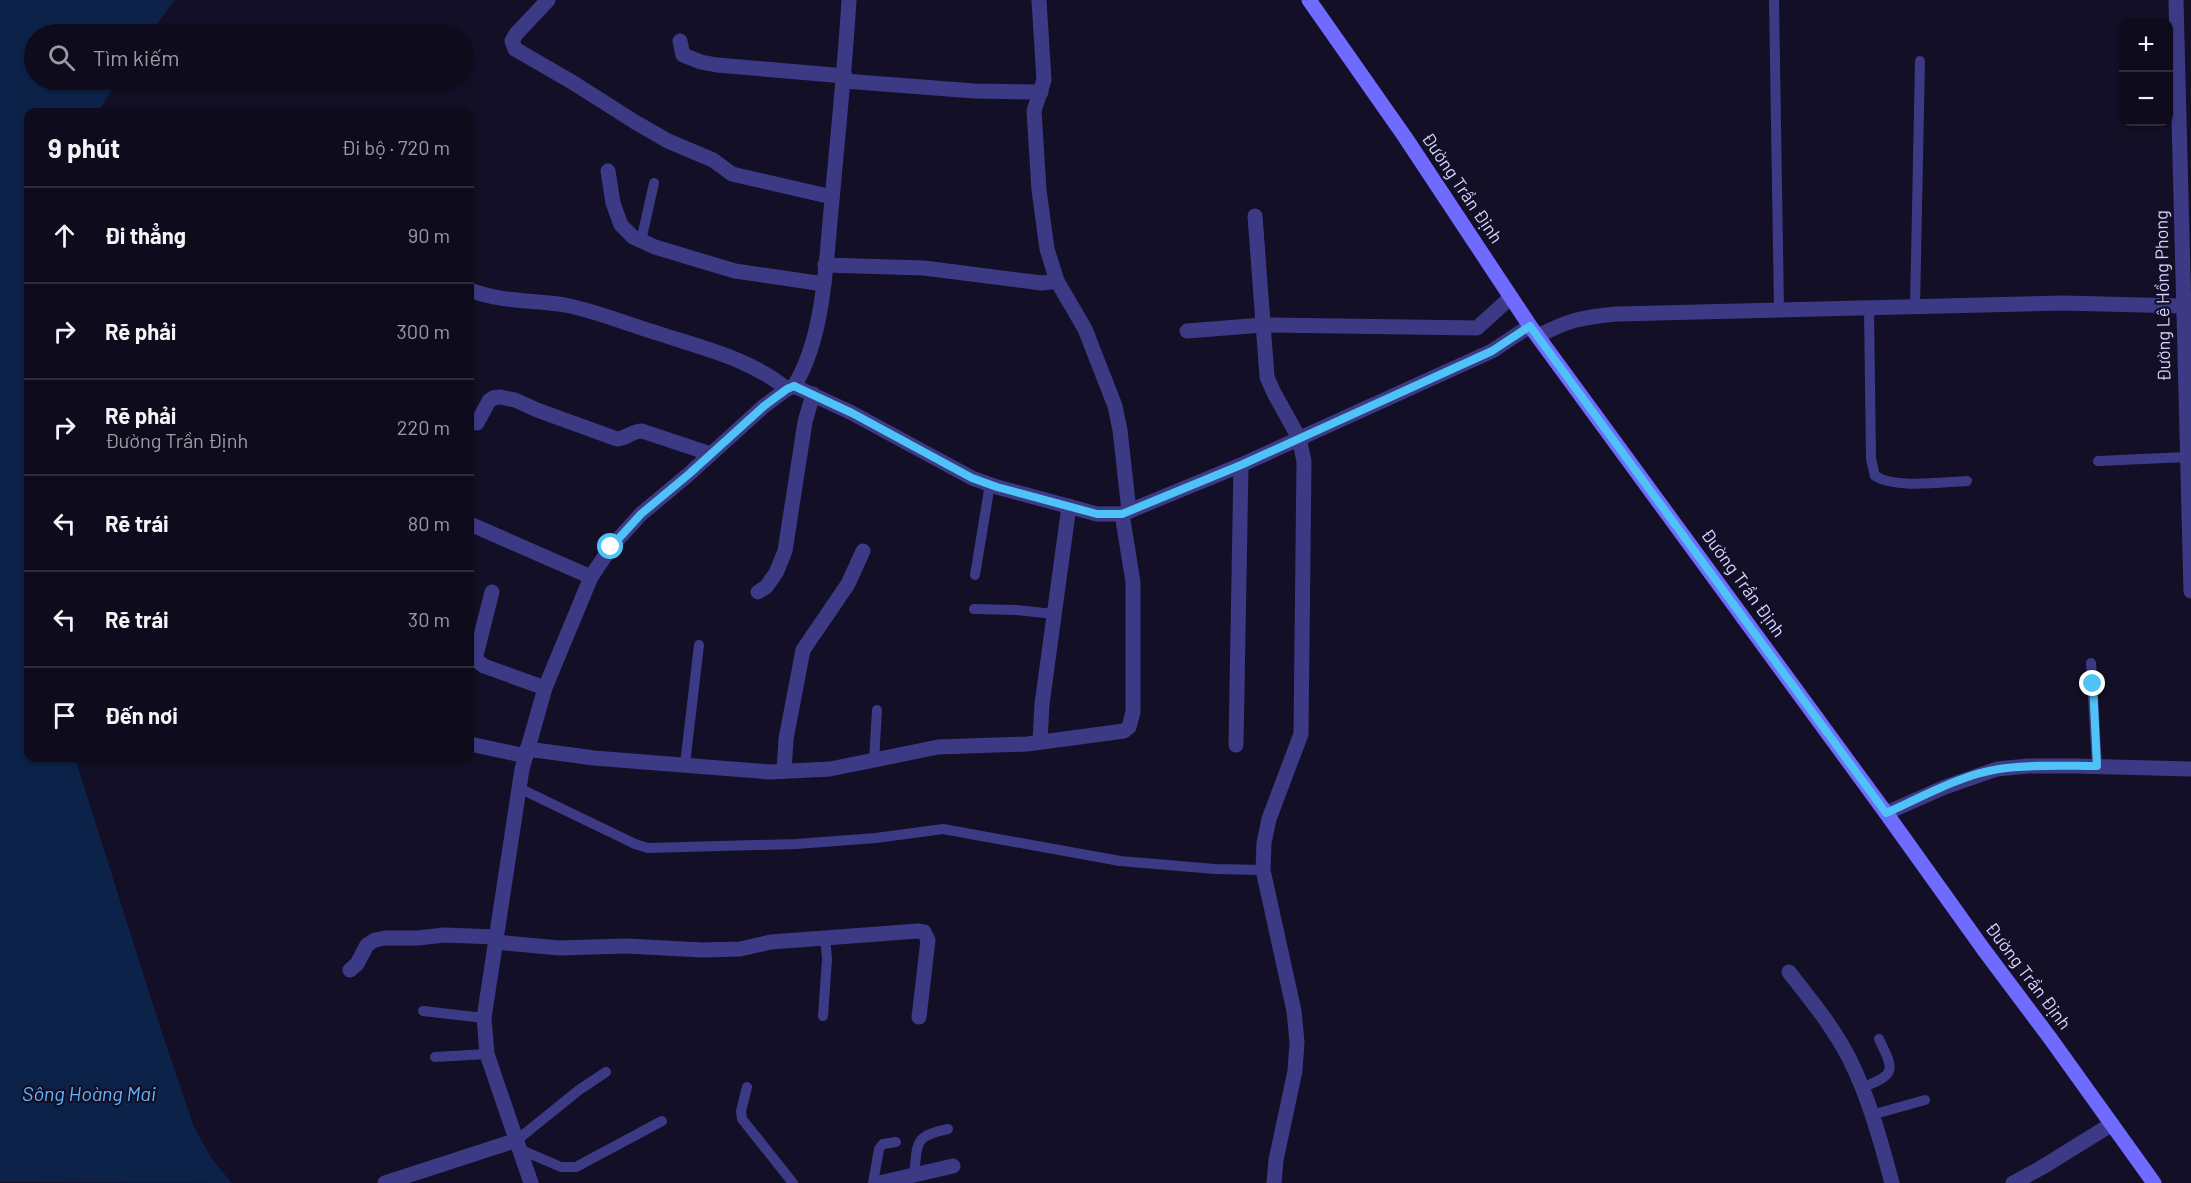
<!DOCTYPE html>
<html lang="vi">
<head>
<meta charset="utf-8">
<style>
  :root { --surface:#0e0b1c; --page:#1c1929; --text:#f1f3f6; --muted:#9b9ba3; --line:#2e2b3b }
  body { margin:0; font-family:Barlow,sans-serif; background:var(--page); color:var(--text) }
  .controls { position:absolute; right:18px; top:18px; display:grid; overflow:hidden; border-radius:12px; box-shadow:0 2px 4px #0004 }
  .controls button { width:54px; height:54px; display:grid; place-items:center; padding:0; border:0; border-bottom:2px solid var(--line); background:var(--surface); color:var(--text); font:30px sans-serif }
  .stop { position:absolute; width:18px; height:18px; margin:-14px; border:4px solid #4fc3f7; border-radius:50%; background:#fff }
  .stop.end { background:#4fc3f7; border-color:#fff; box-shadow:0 2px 6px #0008 }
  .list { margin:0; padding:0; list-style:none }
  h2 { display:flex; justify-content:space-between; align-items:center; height:78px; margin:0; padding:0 24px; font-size:26px }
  h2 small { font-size:20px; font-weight:400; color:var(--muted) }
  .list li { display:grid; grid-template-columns:39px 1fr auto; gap:18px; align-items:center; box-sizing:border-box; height:96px; padding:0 24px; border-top:2px solid var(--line) }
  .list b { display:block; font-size:22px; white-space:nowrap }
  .list p { margin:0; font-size:20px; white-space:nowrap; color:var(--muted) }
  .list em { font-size:20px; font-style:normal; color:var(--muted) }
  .icon { flex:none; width:33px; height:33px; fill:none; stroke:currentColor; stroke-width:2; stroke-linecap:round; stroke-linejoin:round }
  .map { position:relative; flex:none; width:2191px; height:1183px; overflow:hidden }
  .search { position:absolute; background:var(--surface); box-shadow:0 2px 4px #0004; left:24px; top:24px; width:450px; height:66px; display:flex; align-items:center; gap:15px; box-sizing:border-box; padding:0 21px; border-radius:33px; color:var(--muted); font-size:22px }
  .panel { position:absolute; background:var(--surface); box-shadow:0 2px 4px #0004; left:24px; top:108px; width:450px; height:654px; border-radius:12px }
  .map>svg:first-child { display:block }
</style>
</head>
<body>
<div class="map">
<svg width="2191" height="1183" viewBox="0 0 2191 1183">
  <rect width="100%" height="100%" fill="#130f26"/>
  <path fill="#0c2248" d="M0 0H175L149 34H34V80H118L98 112H28V758H75L161 1030 194 1127 212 1159 232 1183 0 1182Z"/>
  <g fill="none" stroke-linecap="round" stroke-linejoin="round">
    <g stroke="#3d3a85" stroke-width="10">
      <path d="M1774 0 1779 310"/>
      <path d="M641 241 654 183"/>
      <path d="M1915 307 1920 61"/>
      <path d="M1869 308 1871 459 1875 476C1897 489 1942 482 1967 481"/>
      <path d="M2098 461 2187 457"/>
      <path d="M975 575 990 484"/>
      <path d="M974 609 1016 610 1054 614"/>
      <path d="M2091 663 2097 766"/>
      <path d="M874 761 877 710"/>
      <path d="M685 764 699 645"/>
      <path d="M519 788 635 844 648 848 796 844 876 838 943 829 1120 861 1215 869 1263 870"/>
      <path d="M423 1011 484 1018"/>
      <path d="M823 1016 827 959 825 938"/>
      <path d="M435 1057 487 1054"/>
      <path d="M747 1087 741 1111 742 1119 793 1183"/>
      <path d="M1861 1088C1896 1074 1895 1072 1879 1039"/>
      <path d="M1871 1115 1925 1100"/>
      <path d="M517 1140 579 1090 606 1072"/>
      <path d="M519 1149 561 1167H576L662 1121"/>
      <path d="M914 1175C918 1143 913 1136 948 1129"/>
      <path d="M873 1183 879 1149 883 1144 896 1142"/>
    </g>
    <g stroke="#3d3a85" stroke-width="15">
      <path d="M548 0 516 34 512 41 515 49 572 82 635 122 668 141 713 160 732 174 832 197"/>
      <path d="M1039 0 1044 80 1034 111 1039 190 1047 249 1057 281 1085 329 1115 406 1120 430 1129 511"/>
      <path d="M680 41 683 55 701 62 717 65 845 76"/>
      <path d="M844 81 974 91 1041 92"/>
      <path d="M608 171 613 203 621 225 633 237 655 247 735 271 824 284"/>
      <path d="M1255 216 1267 377 1274 393 1299 438 1304 461 1301 734 1269 819 1264 843 1263 870 1294 1011 1297 1042 1295 1071 1276 1160 1274 1183"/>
      <path d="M825 265 924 268 1042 283 1057 281"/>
      <path d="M470 290C500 302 533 300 565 305 596 311 627 324 657 333 702 348 749 358 787 389"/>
      <path d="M1187 331 1263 325 1477 328 1511 297"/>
      <path d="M1538 336C1568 320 1583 317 1617 314L2062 303 2183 306"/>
      <path d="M794 386 852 413 972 478 997 487 1097 514H1122L1241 465 1492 351 1530 326"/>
      <path d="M477 423 489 401 493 398 500 397 515 400 537 410 617 439C627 438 632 431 642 431L711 454"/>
      <path d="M470 524 591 577"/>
      <path d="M492 592 475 659 484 666 545 688"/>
      <path d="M758 592 766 587 776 573 785 551 805 422 813 394"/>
      <path d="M1040 741 1042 704 1069 506"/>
      <path d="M470 744 526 756"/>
      <path d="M1236 745 1241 465"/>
      <path d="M527 749 594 758 770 772 830 769 938 747 1027 744 1124 731 1129 727 1133 712V582L1122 514"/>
      <path d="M784 771 786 739 803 650 848 584 863 551"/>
      <path d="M1886 813 1945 787 1997 769 2028 766H2076L2191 769"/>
      <path d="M495 942 559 948 626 946 703 950 740 949 771 942 918 931 924 932 928 940 919 1017"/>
      <path d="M350 970 357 964 367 945 375 940 385 938H418L444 935 496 937"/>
      <path d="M1789 972C1811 1000 1834 1028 1850 1060 1869 1098 1881 1142 1892 1183"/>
      <path d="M385 1183 517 1140"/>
      <path d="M531 1183 487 1054 484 1018 522 769 545 688 591 577 611 547 641 514 689 474 764 406 787 389 794 386C825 337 826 257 832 200 838 133 845 67 849 0"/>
      <path d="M879 1183 953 1166"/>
      <path d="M2013 1183 2041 1168 2112 1124"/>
    </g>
    <path stroke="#3d3a85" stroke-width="15" d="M2176 0 2191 591"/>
    <path stroke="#6f6bff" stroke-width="15" d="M1309 0 1405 137 1530 326 1886 813 1984 950 2050 1038 2154 1183"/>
  </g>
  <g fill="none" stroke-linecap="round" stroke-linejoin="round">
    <path stroke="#4fc3f7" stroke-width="8" d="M611 547 641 514 689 474 764 406 787 389 794 386 852 413 972 478 997 487 1097 514H1122L1241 465 1492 351 1530 326 1886 813C1922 797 1960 775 1999 769 2032 764 2065 766 2097 766L2093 684"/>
  </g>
  <g text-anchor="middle" stroke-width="4.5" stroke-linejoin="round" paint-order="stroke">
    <g font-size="18" fill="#d9d4ff" stroke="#130f26">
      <text transform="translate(1462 188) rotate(56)" y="6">Đường Trần Định</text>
      <text transform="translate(2163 296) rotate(-91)" y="6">Đường Lê Hồng Phong</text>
      <text transform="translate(1743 583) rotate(54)" y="6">Đường Trần Định</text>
      <text transform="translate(2028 976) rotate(53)" y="6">Đường Trần Định</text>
    </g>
    <g font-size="20" font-style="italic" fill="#62b6ff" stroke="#130f26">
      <text x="89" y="1101">Sông Hoàng Mai</text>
    </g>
  </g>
</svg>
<div class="controls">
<button>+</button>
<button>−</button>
</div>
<div class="stop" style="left:611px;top:547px"></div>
<div class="stop end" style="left:2093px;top:684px"></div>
<div class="search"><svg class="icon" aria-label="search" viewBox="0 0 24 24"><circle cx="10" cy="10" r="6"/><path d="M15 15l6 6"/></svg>Tìm kiếm</div>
<section class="panel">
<h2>9 phút<small>Đi bộ · 720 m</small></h2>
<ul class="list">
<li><svg class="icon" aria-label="ahead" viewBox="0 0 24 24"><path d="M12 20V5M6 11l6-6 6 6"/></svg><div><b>Đi thẳng</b></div><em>90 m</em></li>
<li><svg class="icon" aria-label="right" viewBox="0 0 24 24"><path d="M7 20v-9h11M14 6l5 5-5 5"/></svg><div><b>Rẽ phải</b></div><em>300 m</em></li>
<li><svg class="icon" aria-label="right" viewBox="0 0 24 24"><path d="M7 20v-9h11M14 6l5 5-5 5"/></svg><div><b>Rẽ phải</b><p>Đường Trần Định</p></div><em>220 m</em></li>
<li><svg class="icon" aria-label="left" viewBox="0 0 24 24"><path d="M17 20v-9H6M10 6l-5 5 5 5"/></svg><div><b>Rẽ trái</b></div><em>80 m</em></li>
<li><svg class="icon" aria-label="left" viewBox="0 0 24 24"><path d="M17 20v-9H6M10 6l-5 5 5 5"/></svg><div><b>Rẽ trái</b></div><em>30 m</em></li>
<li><svg class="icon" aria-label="arrive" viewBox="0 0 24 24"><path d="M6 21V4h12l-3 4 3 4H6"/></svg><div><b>Đến nơi</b></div></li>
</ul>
</section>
</div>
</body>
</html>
